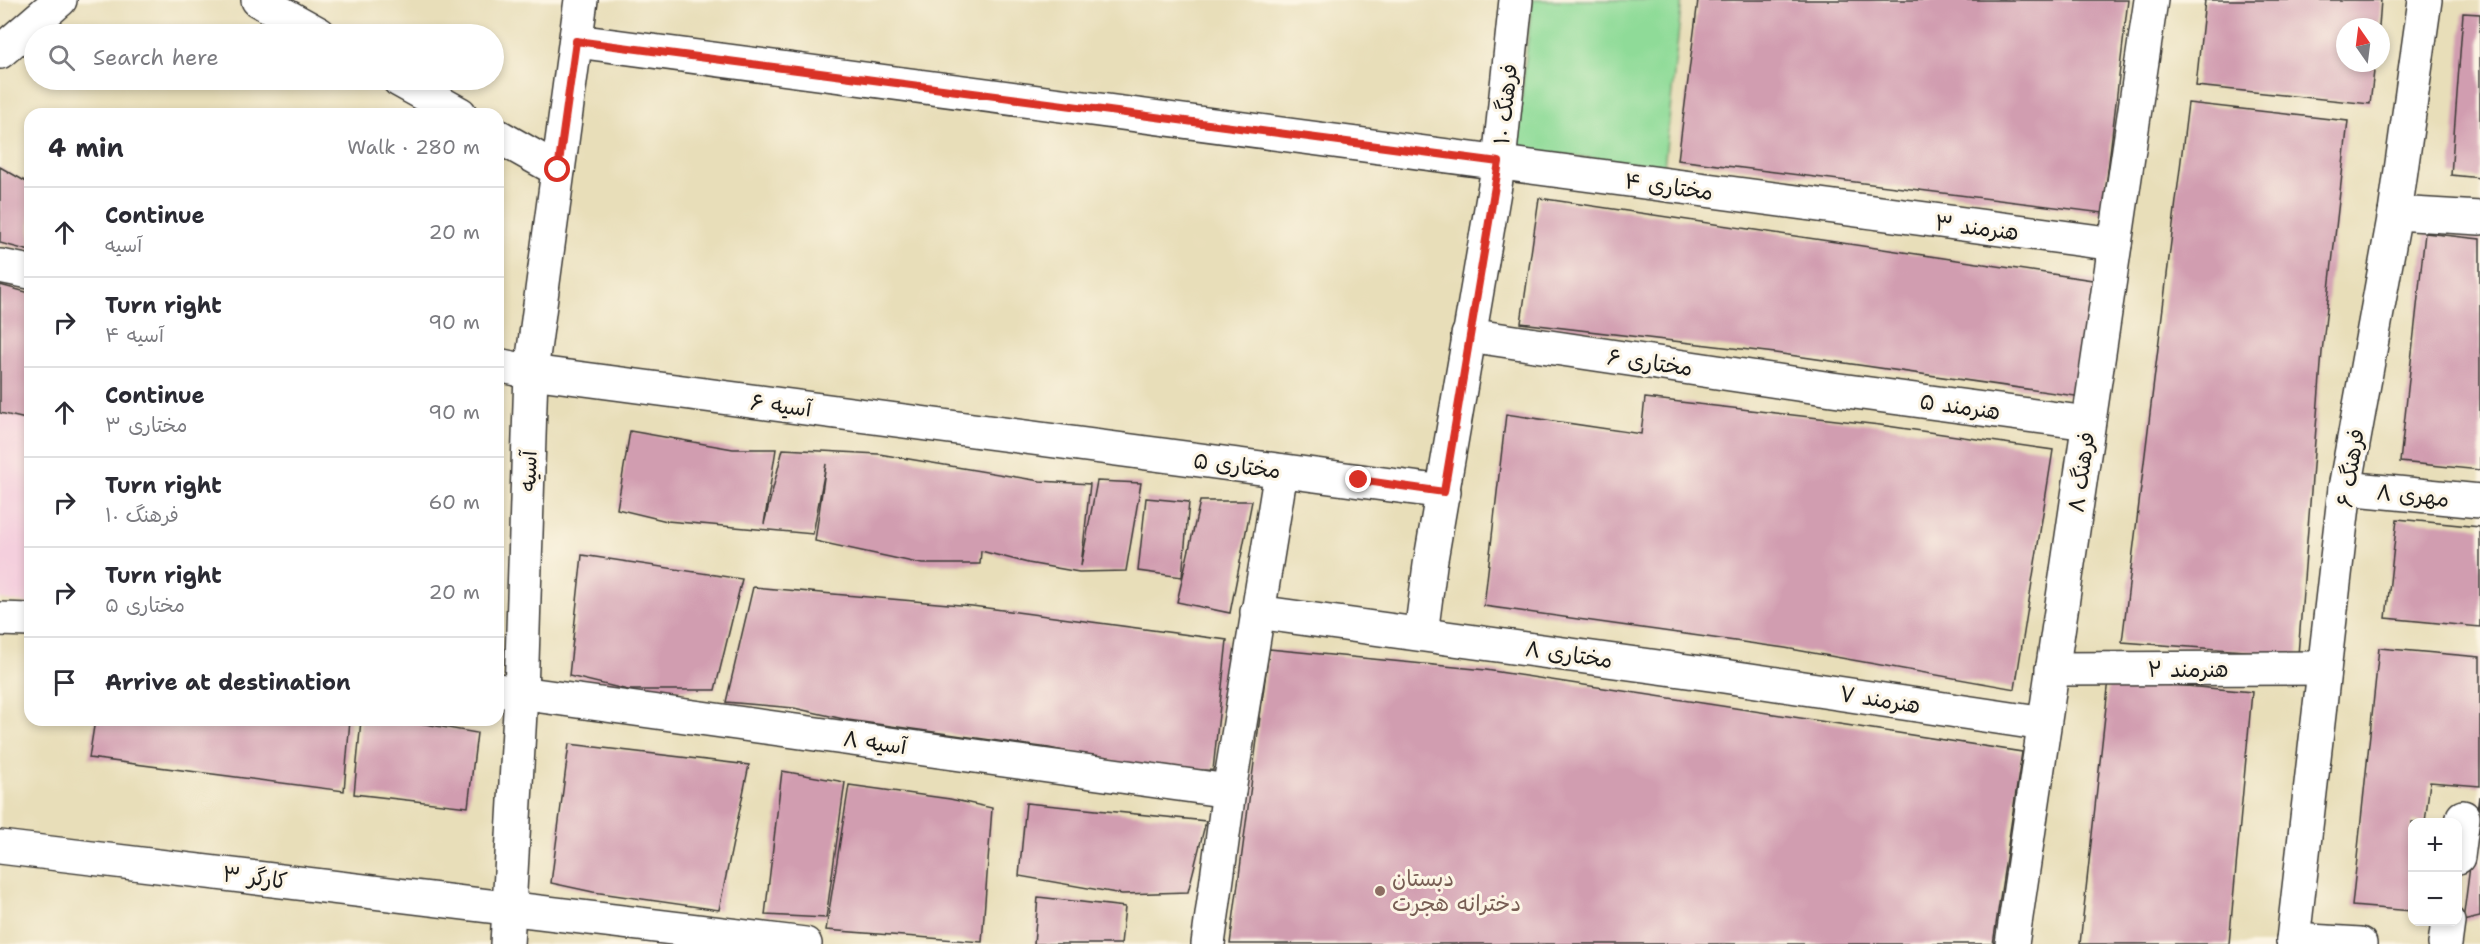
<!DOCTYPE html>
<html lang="en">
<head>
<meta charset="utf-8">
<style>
  :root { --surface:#fff; --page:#f2f2f3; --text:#2b2b33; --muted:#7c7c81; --line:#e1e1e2 }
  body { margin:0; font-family:"Shantell Sans","Playpen Sans Arabic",sans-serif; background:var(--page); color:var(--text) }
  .controls { position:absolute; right:18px; bottom:18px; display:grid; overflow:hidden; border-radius:12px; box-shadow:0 3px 9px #0003 }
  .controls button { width:54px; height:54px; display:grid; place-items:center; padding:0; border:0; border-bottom:2px solid var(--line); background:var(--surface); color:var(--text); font:30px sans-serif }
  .compass { position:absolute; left:2336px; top:18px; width:54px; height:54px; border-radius:50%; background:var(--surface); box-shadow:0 3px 9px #0003; rotate:346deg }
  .stop { position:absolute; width:18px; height:18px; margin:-14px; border:4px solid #d93025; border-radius:50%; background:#fff }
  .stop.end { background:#d93025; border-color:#fff; box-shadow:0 2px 6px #0008 }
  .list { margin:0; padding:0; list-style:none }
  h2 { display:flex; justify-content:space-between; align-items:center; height:78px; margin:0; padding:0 24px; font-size:26px }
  h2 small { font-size:20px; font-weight:400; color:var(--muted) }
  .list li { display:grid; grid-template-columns:39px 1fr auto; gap:18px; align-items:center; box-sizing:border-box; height:90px; padding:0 24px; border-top:2px solid var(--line) }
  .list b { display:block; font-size:22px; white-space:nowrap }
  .list p { margin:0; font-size:20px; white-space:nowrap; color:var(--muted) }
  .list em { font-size:20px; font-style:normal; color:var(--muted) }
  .icon { flex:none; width:33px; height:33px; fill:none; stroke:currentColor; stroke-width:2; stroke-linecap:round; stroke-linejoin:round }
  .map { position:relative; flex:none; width:2480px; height:944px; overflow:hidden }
  .search { position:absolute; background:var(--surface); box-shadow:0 3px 9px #0003; left:24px; top:24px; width:480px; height:66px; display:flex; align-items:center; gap:15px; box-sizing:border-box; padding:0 21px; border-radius:33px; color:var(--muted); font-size:22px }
  .panel { position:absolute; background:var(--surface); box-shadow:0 3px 9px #0003; left:24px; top:108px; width:480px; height:618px; border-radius:18px }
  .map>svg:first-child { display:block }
</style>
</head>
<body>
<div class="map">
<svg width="2480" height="944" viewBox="0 0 2480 944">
  <rect width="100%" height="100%" fill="#fcf5e5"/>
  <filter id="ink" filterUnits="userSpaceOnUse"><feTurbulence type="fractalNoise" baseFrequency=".0167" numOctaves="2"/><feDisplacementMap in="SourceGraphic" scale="12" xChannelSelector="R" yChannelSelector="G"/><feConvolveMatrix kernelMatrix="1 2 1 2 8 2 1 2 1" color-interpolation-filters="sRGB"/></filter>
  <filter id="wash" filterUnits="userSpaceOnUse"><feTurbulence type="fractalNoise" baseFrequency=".008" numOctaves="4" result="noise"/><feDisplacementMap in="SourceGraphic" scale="24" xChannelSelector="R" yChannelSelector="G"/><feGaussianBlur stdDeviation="1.35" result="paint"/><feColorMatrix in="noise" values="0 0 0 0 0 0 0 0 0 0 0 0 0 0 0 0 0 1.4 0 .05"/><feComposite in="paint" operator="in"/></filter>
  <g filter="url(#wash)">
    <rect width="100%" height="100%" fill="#e8deb9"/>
    <path fill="#f4cfdd" d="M0 285 30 293V604L0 599Z"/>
    <path fill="#8fdb98" stroke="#567c5a" stroke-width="1.5" d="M1532 0H1682L1664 167 1516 149Z"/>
    <g id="blocks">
      <g fill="#d19db0">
        <path d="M1698 0H2128L2103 213 1678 160Z"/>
        <path d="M2205 0H2381L2379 27H2345V63H2375L2370 104 2196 86Z"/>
        <path d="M2463 13 2480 14V178L2451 175Z"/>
        <path d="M2188 103 2348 121 2322 352 2298 655 2122 642Z"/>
        <path d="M0 167 30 184V251L0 243Z"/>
        <path d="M1539 198 2099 281 2082 397 1775 353 1521 323Z"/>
        <path d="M2425 233 2480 239V470L2400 462Z"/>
        <path d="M0 285 30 293V420L0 413Z"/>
        <path d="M1645 398 1880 425 2053 450 2015 689 1785 648 1484 606 1506 414 1641 434Z"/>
        <path d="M630 431 733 449H776L764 524 783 449 879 454 1040 481 1090 484 1081 566 1097 481 1141 483 1126 571 1079 572 1028 563 981 551 980 564H922L815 541 826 464 813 534 667 521 617 509Z"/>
        <path d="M1146 498 1189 502 1182 577 1138 571Z"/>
        <path d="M1200 501H1252L1230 613 1177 602Z"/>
        <path d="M2397 519 2480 527V627L2386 618Z"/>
        <path d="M582 555 742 579 715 690H628L569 676Z"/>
        <path d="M753 587 972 606 1227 640 1213 770 1160 771 1049 748 848 720 794 708 726 702Z"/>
        <path d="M2379 648 2480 657V786L2430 782 2425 822H2412V911L2352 906Z"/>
        <path d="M1269 649 1486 670 2022 752 1993 944H1230Z"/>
        <path d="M2109 679 2252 692 2229 944H2080Z"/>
        <path d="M95 720H350L344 791 89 758Z"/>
        <path d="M361 720H402L477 733 468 807 354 794Z"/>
        <path d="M569 744 749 765 719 910 593 892 551 883Z"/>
        <path d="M782 771 845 782 826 918 765 915Z"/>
        <path d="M849 785 950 799 992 808 982 942 826 930Z"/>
        <path d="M2479 796 2480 917 2463 921Z"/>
        <path d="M1026 803 1206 821 1188 892 1122 894 1019 876Z"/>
        <path d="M1038 897 1125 907 1121 944H1034Z"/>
      </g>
    </g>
  </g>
  <g filter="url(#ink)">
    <use href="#blocks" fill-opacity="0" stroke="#3b3934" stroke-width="1.5"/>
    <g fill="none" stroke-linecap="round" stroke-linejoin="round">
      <defs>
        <g id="street">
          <path d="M258 0 319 34"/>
          <path d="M576 41 2115 244"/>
          <path d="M399 80 460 114"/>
          <path d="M498 136 558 170"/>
          <path d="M2395 213 2480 218"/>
          <path d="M0 266 30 272"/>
          <path d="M1468 335 1832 389 2088 423"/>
          <path d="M498 365 531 372 1444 492"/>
          <path d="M2345 488 2480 501"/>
          <path d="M1257 612 1717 675 2044 724"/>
          <path d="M0 619 30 620"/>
          <path d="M1421 634 1430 565 1499 162 1516 0"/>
          <path d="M2052 669 2324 668"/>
          <path d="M498 690 1229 791"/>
          <path d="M0 847 805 944"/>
          <path d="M2458 857 2463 817"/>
          <path d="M2293 940 2345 488 2395 213 2425 0"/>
          <path d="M2293 940 2360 944"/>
          <path d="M507 944 521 694 531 372 581 0"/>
          <path d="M1208 944 1229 791 1281 471"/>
          <path d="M2012 944 2151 0"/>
          <path d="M2445 944 2448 922"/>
        </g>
        <path id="secondary" d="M0 52 60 0"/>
      </defs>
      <use href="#street" stroke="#3b3934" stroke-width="36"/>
      <use href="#secondary" stroke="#3b3934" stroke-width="36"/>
      <use href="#street" stroke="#fff" stroke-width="33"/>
      <use href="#secondary" stroke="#fff" stroke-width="33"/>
    </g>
  </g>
  <g fill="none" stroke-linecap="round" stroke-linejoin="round" filter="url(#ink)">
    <path stroke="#d93025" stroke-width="8" d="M558 170 576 41 1499 162 1444 492 1359 480"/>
  </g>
  <circle fill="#8d6e63" stroke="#fcf5e5" stroke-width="2" cx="1380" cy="891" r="6"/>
  <g text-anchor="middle" stroke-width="6" stroke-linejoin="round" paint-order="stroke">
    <g font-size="22" fill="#1c1c1c" stroke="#fcf5e5">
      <text transform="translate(1505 104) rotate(-84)" y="8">فرهنگ ۱۰</text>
      <text transform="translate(1669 186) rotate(8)" y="8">مختاری ۴</text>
      <text transform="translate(1977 227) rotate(7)" y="8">هنرمند ۳</text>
      <text transform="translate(1650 362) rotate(8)" y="8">مختاری ۶</text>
      <text transform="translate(781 405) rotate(7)" y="8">آسیه ۶</text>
      <text transform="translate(1960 406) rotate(8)" y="8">هنرمند ۵</text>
      <text transform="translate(1237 465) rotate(7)" y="8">مختاری ۵</text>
      <text transform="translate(2350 468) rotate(-81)" y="8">فرهنگ ۶</text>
      <text transform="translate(528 471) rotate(-88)" y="8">آسیه</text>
      <text transform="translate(2081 472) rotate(-82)" y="8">فرهنگ ۸</text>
      <text transform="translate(2413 495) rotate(6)" y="8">مهری ۸</text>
      <text transform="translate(1569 654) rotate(8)" y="8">مختاری ۸</text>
      <text x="2188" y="677">هنرمند ۲</text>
      <text transform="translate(1880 699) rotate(9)" y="8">هنرمند ۷</text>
      <text transform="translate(875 742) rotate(8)" y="8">آسیه ۸</text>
      <text transform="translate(255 877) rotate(7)" y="8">کارگر ۳</text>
    </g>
    <g font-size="22" fill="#785e54" stroke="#fcf5e5" text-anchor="start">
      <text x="1392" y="886">دبستان<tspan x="1392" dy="25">دخترانه هجرت</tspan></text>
    </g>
  </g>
</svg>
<div class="controls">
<button>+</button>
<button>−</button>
</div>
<svg class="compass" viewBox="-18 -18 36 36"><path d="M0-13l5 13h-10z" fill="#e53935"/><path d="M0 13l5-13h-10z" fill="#7c7c81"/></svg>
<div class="stop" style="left:558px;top:170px"></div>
<div class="stop end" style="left:1359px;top:480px"></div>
<div class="search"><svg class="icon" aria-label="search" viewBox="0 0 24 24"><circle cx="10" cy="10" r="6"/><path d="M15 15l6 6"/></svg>Search here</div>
<section class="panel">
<h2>4 min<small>Walk · 280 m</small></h2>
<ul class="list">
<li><svg class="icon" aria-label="ahead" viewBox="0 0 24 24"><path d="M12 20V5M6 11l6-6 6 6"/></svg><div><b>Continue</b><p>آسیه</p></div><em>20 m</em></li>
<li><svg class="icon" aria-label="right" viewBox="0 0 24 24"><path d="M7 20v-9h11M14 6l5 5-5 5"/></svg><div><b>Turn right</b><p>آسیه ۴</p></div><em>90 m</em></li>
<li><svg class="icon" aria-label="ahead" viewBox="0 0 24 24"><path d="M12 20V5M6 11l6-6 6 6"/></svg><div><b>Continue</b><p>مختاری ۳</p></div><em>90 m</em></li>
<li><svg class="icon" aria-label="right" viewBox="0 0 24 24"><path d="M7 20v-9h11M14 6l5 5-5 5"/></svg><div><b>Turn right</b><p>فرهنگ ۱۰</p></div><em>60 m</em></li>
<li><svg class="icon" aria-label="right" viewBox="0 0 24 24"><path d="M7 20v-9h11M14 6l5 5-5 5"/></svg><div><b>Turn right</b><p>مختاری ۵</p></div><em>20 m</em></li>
<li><svg class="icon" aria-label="arrive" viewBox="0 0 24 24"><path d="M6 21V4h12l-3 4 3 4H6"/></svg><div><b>Arrive at destination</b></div></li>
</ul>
</section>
</div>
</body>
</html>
